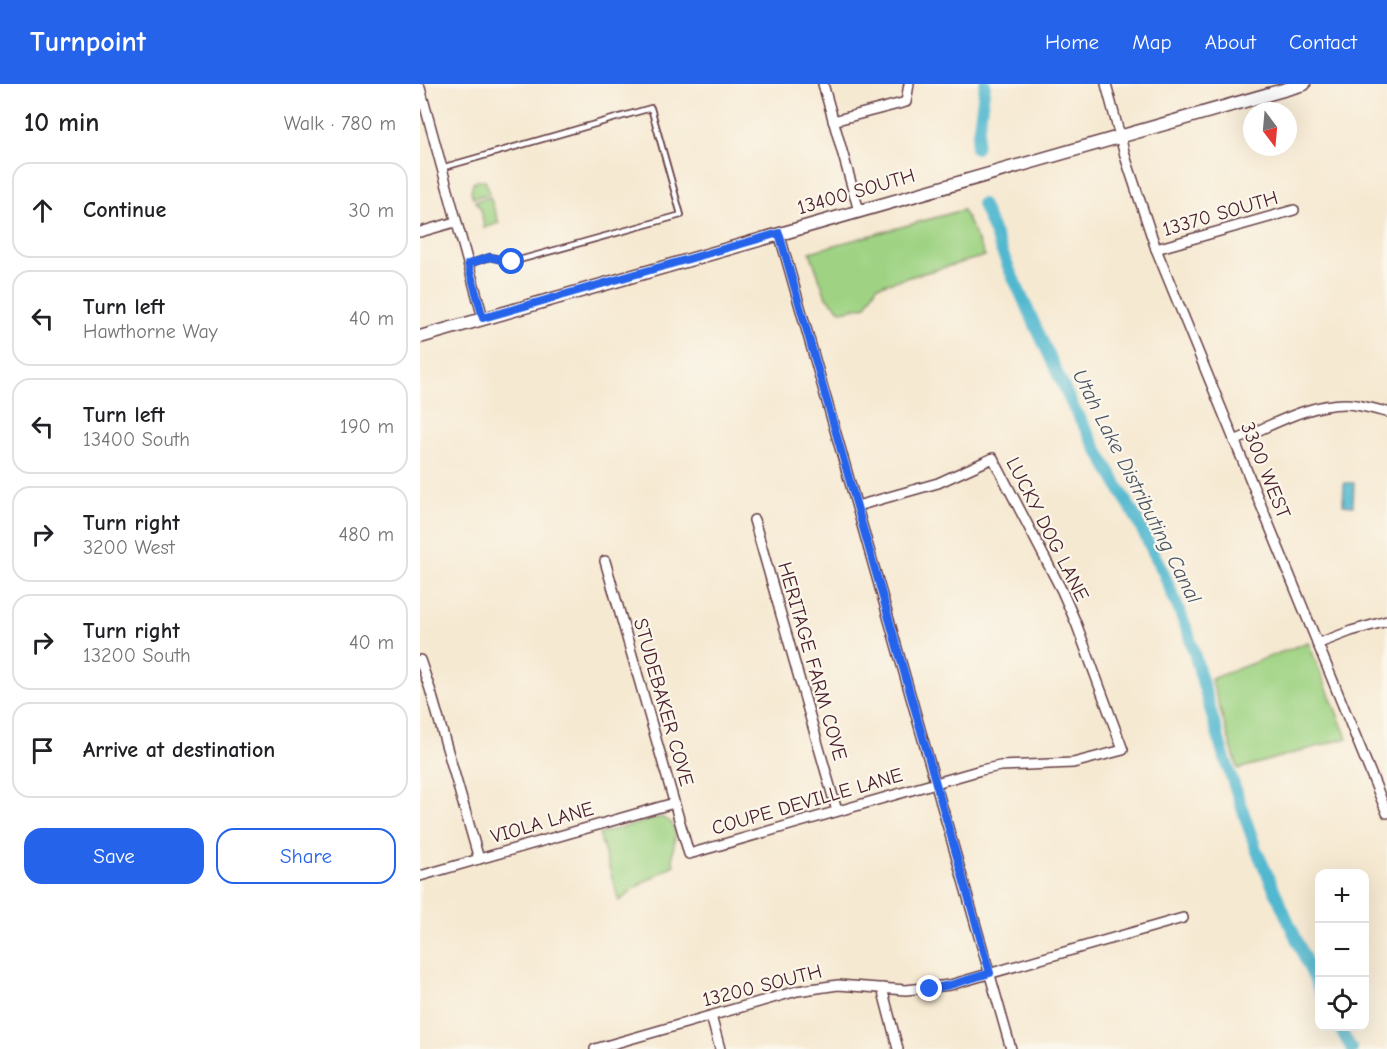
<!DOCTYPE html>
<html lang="en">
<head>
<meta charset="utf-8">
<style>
  :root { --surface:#fff; --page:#f6f6f6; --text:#202124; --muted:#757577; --line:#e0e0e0; --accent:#2563eb }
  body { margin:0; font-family:"Comic Neue",sans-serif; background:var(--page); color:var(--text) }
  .controls { position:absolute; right:18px; bottom:18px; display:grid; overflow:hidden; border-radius:12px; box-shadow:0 6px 24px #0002 }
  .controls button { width:54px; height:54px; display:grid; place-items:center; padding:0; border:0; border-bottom:2px solid var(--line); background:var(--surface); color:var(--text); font:30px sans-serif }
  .compass { position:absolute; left:823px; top:18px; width:54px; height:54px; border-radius:50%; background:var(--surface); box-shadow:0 6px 24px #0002; rotate:164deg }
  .stop { position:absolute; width:18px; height:18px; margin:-14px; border:4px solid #2563eb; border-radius:50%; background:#fff }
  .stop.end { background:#2563eb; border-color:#fff; box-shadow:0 2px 6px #0008 }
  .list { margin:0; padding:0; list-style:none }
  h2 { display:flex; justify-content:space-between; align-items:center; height:78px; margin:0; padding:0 24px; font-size:26px }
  h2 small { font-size:20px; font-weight:400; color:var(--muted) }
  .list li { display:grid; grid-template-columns:39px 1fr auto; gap:18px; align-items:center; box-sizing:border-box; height:96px; margin:0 12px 12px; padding:0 12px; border:2px solid var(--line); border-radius:18px }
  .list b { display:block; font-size:22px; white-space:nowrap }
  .list p { margin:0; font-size:20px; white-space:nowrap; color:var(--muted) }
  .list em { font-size:20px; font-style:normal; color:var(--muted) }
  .actions { display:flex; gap:12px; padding:18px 24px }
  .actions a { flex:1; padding:14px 0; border:2px solid var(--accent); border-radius:18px; text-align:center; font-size:21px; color:var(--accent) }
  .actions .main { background:var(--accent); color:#fff }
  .icon { flex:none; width:33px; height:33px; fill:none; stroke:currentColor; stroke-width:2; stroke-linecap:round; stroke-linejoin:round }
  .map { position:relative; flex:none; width:967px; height:965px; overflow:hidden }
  header { display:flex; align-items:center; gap:36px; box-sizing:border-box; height:84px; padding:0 30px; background:var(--accent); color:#fff }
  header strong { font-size:28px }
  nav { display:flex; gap:33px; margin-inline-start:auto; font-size:21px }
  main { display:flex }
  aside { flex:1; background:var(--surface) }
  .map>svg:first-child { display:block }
</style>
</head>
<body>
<header>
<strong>Turnpoint</strong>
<nav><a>Home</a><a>Map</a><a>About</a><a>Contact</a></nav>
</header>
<main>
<aside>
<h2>10 min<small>Walk · 780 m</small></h2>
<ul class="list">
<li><svg class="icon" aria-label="ahead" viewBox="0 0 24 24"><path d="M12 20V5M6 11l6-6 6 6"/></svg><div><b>Continue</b></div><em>30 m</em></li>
<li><svg class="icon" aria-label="left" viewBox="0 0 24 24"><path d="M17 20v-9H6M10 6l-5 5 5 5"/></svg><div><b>Turn left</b><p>Hawthorne Way</p></div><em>40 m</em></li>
<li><svg class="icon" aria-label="left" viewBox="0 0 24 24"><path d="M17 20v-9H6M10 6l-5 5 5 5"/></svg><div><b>Turn left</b><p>13400 South</p></div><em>190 m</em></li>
<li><svg class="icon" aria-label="right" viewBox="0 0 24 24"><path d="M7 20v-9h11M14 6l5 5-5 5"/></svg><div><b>Turn right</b><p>3200 West</p></div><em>480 m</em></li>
<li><svg class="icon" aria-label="right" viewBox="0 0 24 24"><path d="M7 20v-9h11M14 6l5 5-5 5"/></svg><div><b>Turn right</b><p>13200 South</p></div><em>40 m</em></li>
<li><svg class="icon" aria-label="arrive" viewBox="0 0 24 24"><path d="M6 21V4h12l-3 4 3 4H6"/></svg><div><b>Arrive at destination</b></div></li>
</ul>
<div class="actions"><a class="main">Save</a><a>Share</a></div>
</aside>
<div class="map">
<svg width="967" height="965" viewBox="0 0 967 965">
  <rect width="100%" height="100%" fill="#fbf7ec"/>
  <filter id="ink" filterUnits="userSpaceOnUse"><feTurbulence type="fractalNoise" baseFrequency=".0167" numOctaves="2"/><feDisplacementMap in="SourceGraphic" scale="12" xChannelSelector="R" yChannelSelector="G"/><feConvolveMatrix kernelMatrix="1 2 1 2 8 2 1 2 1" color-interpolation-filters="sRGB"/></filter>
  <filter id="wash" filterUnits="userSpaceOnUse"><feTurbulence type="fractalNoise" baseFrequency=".008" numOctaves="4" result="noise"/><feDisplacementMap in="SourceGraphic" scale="24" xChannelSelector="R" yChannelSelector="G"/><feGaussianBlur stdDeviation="1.35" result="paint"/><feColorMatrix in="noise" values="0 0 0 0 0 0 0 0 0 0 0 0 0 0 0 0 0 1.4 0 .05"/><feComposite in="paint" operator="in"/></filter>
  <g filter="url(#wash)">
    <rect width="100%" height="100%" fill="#f6e9d2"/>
    <g fill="#9fd383" stroke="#747957" stroke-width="1.5">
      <path d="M59 96H65L70 109 53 114 51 107 53 99Z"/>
      <path d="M70 113 79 139 64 144 61 125 55 117Z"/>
      <path d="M543 126 565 172 457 202 446 222 422 227 406 213 390 168Z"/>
      <path d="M888 558 927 654 818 685 791 595Z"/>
      <path d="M241 733 251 738C261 758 248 764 254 781L219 801 199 817 179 750Z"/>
    </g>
    <path fill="#51b8cf" stroke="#4e6c7d" stroke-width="1.5" d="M924 399H934L933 422 923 421Z"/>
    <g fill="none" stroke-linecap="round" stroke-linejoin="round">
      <g stroke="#51b8cf" stroke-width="12">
        <path d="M556 64 565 0"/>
        <path d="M562 120 590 187 653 323 715 432 743 488 768 548 802 666 836 765 900 908"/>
        <path d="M918 942 932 965"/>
      </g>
    </g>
  </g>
  <g filter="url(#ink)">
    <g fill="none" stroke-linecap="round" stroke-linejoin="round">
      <defs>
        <path id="lane" d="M21 84 231 24 261 131 92 178 70 173 48 180"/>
        <g id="street">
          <path d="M403 0 439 127"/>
          <path d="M686 0 706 75 736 165 967 729"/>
          <path d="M0 4 63 234"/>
          <path d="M413 37 486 18 489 0"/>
          <path d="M0 148 35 138"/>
          <path d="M359 149 591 965"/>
          <path d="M736 165 874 126"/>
          <path d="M814 357C849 343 887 320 925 320 939 320 953 325 967 328"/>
          <path d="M334 436 417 727"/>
          <path d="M185 477 269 770 561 686 580 682 653 679 703 666 656 539 642 507 573 374 518 399 437 422"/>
          <path d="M897 560 931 547 967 537"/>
          <path d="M0 576 10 605 59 775"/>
          <path d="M0 792 254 719"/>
          <path d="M462 904 478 965"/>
          <path d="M291 932 300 965"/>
          <path d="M175 965 377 907 418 901 486 906 530 901 763 834"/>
        </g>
        <path id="secondary" d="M0 253 884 0"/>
      </defs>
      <use href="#lane" stroke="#643d44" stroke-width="8"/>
      <use href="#street" stroke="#643d44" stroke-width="12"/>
      <use href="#secondary" stroke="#643d44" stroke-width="15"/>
      <use href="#lane" stroke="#fff" stroke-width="4.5"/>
      <use href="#street" stroke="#fff" stroke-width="9"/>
      <use href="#secondary" stroke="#fff" stroke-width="12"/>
    </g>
  </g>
  <g fill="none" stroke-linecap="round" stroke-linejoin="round" filter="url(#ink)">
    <path stroke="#2563eb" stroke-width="8" d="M92 178 70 173 48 180 63 234 359 149 570 889 530 901 510 905"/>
  </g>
  <g text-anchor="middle" stroke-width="4.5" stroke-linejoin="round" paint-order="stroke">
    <g font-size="20" fill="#4a1f2b" stroke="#fbf7ec">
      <text transform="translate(436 107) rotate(-16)" y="7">13400 SOUTH</text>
      <text transform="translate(800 129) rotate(-16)" y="7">13370 SOUTH</text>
      <text transform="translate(846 386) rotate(68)" y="7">3300 WEST</text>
      <text transform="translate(628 445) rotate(63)" y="7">LUCKY DOG LANE</text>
      <text transform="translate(393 577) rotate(74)" y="7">HERITAGE FARM COVE</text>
      <text transform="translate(244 618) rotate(74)" y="7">STUDEBAKER COVE</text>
      <text transform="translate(387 717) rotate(-16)" y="7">COUPE DEVILLE LANE</text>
      <text transform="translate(122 738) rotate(-16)" y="7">VIOLA LANE</text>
      <text transform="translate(342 901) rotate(-14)" y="7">13200 SOUTH</text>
    </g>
    <g font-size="21" font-style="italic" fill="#4c5564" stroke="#fbf7ec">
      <text transform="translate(717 402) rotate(63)" y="7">Utah Lake Distributing Canal</text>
    </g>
  </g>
</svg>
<div class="controls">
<button>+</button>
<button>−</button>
<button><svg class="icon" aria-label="locate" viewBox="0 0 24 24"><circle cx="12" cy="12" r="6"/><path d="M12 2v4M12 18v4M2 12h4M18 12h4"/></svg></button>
</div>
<svg class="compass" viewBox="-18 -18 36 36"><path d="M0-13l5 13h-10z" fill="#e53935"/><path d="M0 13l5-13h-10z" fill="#757577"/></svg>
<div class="stop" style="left:92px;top:178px"></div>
<div class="stop end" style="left:510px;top:905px"></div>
</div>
</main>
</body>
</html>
